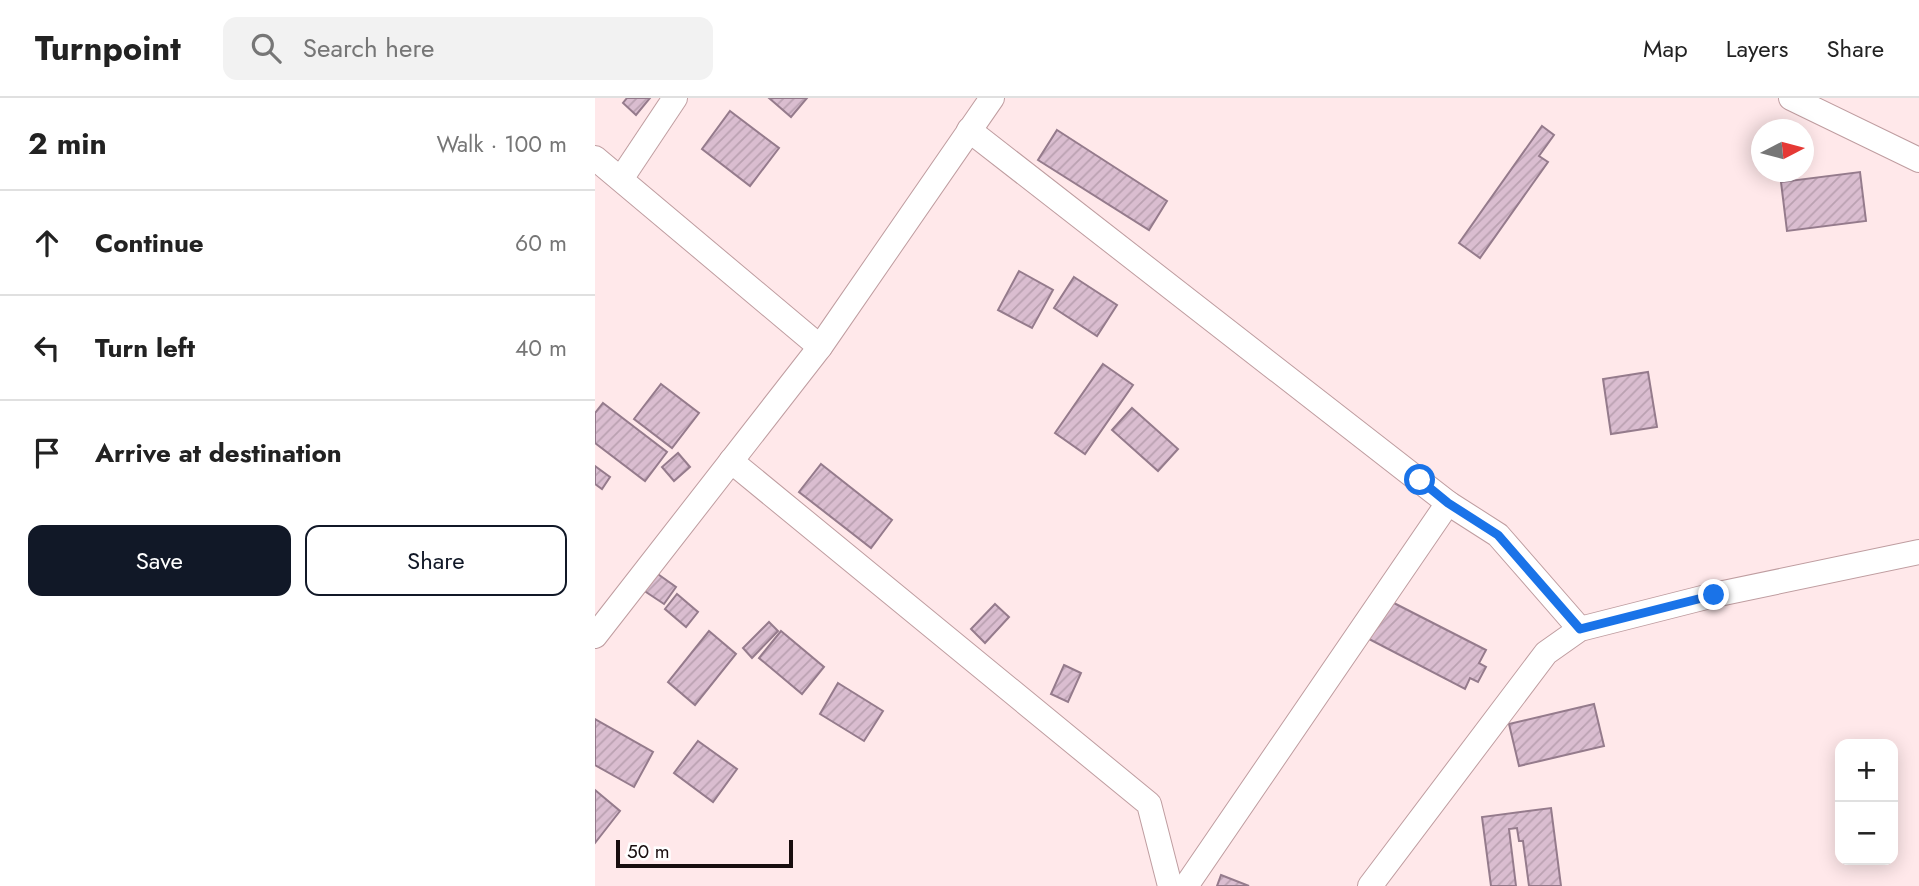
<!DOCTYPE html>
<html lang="en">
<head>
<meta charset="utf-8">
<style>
  :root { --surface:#fff; --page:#f2f2f2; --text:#222; --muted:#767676; --line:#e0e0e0; --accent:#111827 }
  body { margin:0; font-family:Jost,sans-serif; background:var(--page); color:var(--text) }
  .controls { position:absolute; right:21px; bottom:21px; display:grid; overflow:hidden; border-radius:14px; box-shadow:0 4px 18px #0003 }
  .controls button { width:63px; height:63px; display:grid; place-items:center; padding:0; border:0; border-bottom:2px solid var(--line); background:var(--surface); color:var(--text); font:35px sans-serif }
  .compass { position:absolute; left:1156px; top:21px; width:63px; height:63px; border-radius:50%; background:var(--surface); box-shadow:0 4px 18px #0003; rotate:84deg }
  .scale { position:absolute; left:21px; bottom:18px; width:177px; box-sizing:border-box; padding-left:7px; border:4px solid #180d0e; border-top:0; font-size:19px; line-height:24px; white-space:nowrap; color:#180d0e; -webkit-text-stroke:5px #fff; paint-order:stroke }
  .stop { position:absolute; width:21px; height:21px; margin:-16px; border:5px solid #1a73e8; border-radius:50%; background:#fff }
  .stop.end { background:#1a73e8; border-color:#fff; box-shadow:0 2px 7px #0008 }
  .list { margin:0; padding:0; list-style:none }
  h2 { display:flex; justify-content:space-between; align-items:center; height:91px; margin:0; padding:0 28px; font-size:30px }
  h2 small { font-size:23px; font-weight:400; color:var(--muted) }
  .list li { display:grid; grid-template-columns:46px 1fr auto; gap:21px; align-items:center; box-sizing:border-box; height:105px; padding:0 28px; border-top:2px solid var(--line) }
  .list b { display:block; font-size:26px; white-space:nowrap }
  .list em { font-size:23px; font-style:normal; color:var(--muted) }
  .actions { display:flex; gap:14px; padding:21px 28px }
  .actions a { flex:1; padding:16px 0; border:2px solid var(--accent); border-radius:14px; text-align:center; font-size:24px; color:var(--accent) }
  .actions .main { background:var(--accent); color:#fff }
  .icon { flex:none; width:38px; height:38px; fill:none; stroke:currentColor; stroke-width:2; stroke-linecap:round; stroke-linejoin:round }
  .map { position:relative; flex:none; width:1324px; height:788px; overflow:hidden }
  header { display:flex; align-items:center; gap:42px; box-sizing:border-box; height:98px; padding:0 35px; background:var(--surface); border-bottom:2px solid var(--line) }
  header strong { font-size:33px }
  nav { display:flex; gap:38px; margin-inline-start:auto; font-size:24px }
  .search { width:490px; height:63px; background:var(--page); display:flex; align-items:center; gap:18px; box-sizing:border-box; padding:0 24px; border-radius:14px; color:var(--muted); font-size:26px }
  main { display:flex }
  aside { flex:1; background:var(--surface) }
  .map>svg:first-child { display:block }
</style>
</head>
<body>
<header>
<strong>Turnpoint</strong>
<div class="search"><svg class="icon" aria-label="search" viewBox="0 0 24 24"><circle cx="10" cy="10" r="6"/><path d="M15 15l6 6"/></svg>Search here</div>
<nav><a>Map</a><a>Layers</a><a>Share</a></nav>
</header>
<main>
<aside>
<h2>2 min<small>Walk · 100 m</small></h2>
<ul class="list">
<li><svg class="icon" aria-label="ahead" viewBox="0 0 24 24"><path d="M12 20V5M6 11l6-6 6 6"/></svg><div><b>Continue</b></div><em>60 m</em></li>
<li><svg class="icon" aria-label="left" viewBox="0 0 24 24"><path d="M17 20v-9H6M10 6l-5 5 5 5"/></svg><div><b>Turn left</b></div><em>40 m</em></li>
<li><svg class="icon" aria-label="arrive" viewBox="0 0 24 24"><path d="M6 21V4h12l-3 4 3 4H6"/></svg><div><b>Arrive at destination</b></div></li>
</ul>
<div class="actions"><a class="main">Save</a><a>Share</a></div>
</aside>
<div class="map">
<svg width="1324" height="788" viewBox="0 0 1324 788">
  <defs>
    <pattern id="building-hatch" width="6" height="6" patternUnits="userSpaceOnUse" patternTransform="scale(1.75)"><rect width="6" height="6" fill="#dabdd0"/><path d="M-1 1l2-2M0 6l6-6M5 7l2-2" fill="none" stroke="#baa1b1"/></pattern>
  </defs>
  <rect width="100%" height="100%" fill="#ffe8ea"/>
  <g fill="url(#building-hatch)" stroke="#957b8c" stroke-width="2">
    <path d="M32 0H55L41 17 28 5Z"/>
    <path d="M174 0H212L196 19Z"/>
    <path d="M135 13 184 50 155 88 107 51Z"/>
    <path d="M947 28 959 37 944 58 953 64 885 160 864 145Z"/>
    <path d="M462 32 572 103 554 132 443 62Z"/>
    <path d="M1265 74 1271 123 1192 133 1186 84Z"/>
    <path d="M424 173 458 192 437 230 403 212Z"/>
    <path d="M479 179 522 207 502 238 459 210Z"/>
    <path d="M508 266 538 287 490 356 460 335Z"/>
    <path d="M1053 274 1062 329 1016 336 1008 281Z"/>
    <path d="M66 286 104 315 77 350 39 321Z"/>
    <path d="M8 305 72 354 50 383 0 345V315Z"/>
    <path d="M537 310 583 351 563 373 517 332Z"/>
    <path d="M83 355 95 369 79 383 67 369Z"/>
    <path d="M226 366 297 422 276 450 204 394Z"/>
    <path d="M0 368 15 379 7 391 0 386Z"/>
    <path d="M60 474 81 489 69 506 48 492Z"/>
    <path d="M82 496 103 514 91 529 70 511Z"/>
    <path d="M793 502 891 552 884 565 891 569 883 584 875 580 870 591 774 541Z"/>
    <path d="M400 506 414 519 390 545 376 531Z"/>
    <path d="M174 524 183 533 157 560 148 550Z"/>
    <path d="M114 533 141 556 100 607 73 584Z"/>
    <path d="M186 533 229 569 207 596 164 560Z"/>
    <path d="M469 567 486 575 473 604 456 596Z"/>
    <path d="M243 585 288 613 269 643 225 616Z"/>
    <path d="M999 606 1009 648 924 668 914 626Z"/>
    <path d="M0 621 58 654 39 689 0 667Z"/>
    <path d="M103 643 142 671 118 704 79 675Z"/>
    <path d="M0 692 25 713 0 745Z"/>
    <path d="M956 710 966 788H934L928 743H924L922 730 914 731 921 788H896L887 719Z"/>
    <path d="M626 777 654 788H622Z"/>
  </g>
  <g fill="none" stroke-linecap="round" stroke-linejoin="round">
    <defs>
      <g id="minor">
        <path d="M1196 0 1324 62"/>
        <path d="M374 32 853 405 903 437 985 531"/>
        <path d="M0 60 225 249"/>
        <path d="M26 81 80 0"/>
        <path d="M136 363 554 706 575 788"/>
        <path d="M0 538 225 249 397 0"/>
        <path d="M591 788 853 405"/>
        <path d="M775 788 951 555 985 531 1119 497 1324 454"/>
      </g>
    </defs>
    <use href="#minor" stroke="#bf9da0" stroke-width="26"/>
    <use href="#minor" stroke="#fff" stroke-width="24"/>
  </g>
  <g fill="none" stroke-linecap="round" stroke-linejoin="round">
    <path stroke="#1a73e8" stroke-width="9" d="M825 382 853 405 903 437 985 531 1119 497"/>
  </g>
</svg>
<div class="controls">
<button>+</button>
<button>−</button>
</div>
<svg class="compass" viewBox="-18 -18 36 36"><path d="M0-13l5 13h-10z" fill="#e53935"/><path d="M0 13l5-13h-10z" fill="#767676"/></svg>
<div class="scale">50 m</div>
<div class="stop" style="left:825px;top:382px"></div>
<div class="stop end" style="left:1119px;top:497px"></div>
</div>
</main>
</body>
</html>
